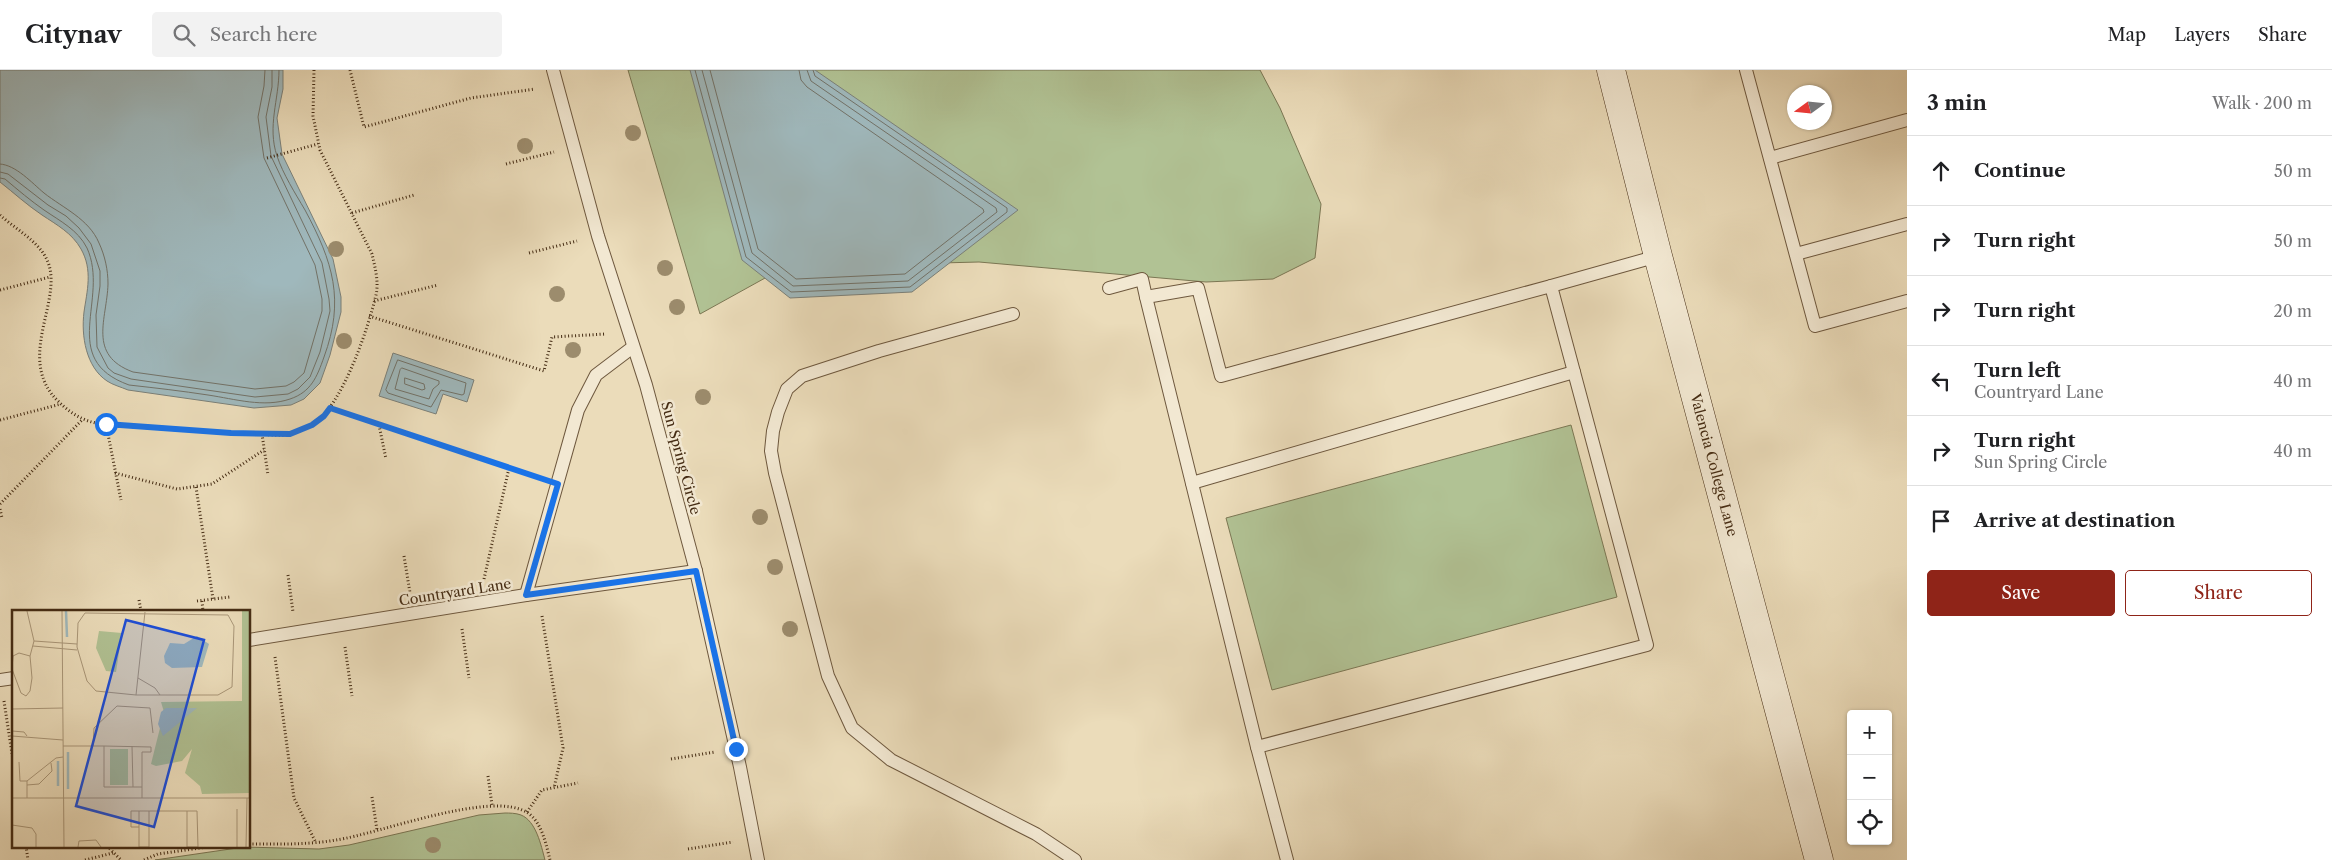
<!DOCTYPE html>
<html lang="en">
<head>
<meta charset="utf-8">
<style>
  :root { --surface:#fff; --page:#f2f2f2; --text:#202124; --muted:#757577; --line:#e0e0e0; --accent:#8f2418 }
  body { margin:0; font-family:"Libre Caslon Text",serif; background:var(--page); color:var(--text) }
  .controls { position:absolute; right:15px; bottom:15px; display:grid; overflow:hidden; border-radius:5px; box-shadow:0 1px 4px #0004 }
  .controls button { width:45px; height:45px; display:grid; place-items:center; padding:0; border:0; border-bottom:1px solid var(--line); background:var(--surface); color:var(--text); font:25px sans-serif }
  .compass { position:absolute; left:1787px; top:15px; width:45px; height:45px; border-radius:50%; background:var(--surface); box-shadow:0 1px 4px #0004; rotate:255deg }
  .stop { position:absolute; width:15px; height:15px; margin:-11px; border:4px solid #1a73e8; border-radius:50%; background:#fff }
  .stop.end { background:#1a73e8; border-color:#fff; box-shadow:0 1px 5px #0008 }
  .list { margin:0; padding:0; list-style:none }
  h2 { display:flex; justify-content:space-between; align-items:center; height:65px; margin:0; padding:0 20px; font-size:21px }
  h2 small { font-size:16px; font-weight:400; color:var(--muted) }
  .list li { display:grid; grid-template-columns:32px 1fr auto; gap:15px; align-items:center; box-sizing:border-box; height:70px; padding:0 20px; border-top:1px solid var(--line) }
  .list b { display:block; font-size:19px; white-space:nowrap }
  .list p { margin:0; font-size:16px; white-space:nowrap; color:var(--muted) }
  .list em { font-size:16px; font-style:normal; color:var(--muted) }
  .actions { display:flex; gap:10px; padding:15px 20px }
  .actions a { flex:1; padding:11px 0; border:1px solid var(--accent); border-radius:5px; text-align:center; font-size:18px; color:var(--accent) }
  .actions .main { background:var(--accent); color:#fff }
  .icon { flex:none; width:28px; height:28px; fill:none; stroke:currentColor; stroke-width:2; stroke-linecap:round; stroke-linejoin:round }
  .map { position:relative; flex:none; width:1907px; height:790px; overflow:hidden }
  header { display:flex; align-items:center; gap:30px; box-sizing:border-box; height:70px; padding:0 25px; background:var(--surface); border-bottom:1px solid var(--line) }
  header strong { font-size:24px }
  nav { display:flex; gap:28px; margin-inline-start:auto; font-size:18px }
  .search { width:350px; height:45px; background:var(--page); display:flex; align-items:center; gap:12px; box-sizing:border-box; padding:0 18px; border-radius:5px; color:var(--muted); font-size:19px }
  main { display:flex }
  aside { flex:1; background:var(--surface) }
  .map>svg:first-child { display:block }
</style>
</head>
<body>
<header>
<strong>Citynav</strong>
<div class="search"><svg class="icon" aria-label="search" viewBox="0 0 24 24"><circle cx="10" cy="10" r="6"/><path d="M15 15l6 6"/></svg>Search here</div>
<nav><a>Map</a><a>Layers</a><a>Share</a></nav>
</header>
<main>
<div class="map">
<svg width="1907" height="790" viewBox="0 0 1907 790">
  <rect width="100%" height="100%" fill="#ebdcba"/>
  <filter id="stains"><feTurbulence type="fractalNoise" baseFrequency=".004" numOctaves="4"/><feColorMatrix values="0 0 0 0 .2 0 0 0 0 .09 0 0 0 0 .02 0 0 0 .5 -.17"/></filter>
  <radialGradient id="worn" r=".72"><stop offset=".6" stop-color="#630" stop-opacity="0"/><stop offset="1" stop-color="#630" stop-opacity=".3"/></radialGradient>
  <g fill="#b1c294" stroke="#7b7754">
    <path d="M628 0H1260L1280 38 1321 134 1315 188 1273 209 1206 212 979 192 785 197 700 244Z"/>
    <path d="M1571 355 1617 527 1272 620 1226 448Z"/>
    <path d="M505 743C509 743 516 743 521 745 536 751 541 775 545 790H155L244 777 319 779 349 775 479 745Z"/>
  </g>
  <g fill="#9fb8bc" stroke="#7b8079">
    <path d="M0 0H283V19L277 48 282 84 333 189 341 227V242L330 285 320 313 304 329 291 335 254 338 128 320C121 317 113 315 107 311 86 297 81 266 84 242 87 221 93 200 81 179 72 163 57 155 42 145 27 135 14 123 0 112Z"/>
    <path d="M690 0H815L1018 140 912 222 790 228 742 190Z"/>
    <path d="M393 283 474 310 467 332 443 324 436 344 379 326Z"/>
  </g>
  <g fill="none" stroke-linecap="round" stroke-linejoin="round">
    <g stroke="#727268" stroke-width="1">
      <path d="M695 0 746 187 791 222 910 217 1007 142V138L815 6 813 0"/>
      <path d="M702 0 752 183 793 216 908 211 997 142 996 138 811 11 807 0"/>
      <path d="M710 0 758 179 796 209 905 204 984 142 983 139 807 17 801 10 799 0"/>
      <path d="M0 94C16 95 32 113 44 123 63 138 89 149 99 173 105 186 108 200 108 214 107 249 87 285 133 302L255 319 286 316 294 312 304 303 322 241V229L315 195 264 88 258 47 264 16 265 0"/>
      <path d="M0 102 8 104 48 135 66 146 79 158 91 174 100 201V216L96 245 97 277 108 298 114 303 131 309 255 327 288 324 298 319 310 307 320 282 330 241 329 229 322 193 271 86 266 47 272 17V0"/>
      <path d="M0 108 5 109C18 120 31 131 44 140 60 151 78 160 87 178 110 229 57 289 129 315 156 318 182 321 208 325 235 329 264 338 290 329 311 322 317 307 324 287 345 230 333 192 305 140 295 123 283 104 277 86 267 56 279 30 279 0"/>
      <path d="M398 290 466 313 464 324 462 325 441 320 431 337 388 323 386 320Z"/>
      <path d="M402 298 439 311V314L433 319 429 329 395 319 400 300Z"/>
      <path d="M405 308 424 314 425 319 422 320 405 314Z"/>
    </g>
    <defs>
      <g id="lane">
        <path d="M553 0 598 166 646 315 696 501 740 697 758 790"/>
        <path d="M1746 0 1815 256 1907 231"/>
        <path d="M1770 88 1907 50"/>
        <path d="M1796 184 1907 154"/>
        <path d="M1109 218 1142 209 1146 227"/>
        <path d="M1013 244 879 281 802 306 787 319 778 342 773 361 771 381 775 403 828 606 852 658 891 690 1036 764 1075 790"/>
        <path d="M1192 413 1574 302"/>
        <path d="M526 525 578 340 596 305 633 277"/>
        <path d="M249 570 526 525 696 501"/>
        <path d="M0 610 14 608"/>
        <path d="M1257 677 1146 227 1198 218 1221 306 1551 216"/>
        <path d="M1287 790 1257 677 1647 575 1551 216 1658 186"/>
      </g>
      <path id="secondary" d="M1611 0 1658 186 1819 790"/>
    </defs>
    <use href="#lane" stroke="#6e583e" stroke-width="14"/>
    <use href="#secondary" stroke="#452c14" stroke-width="29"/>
    <g stroke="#452c14" stroke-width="3" stroke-dasharray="1 2.5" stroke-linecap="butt">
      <path d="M350 0 364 57 471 28 535 19"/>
      <path d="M267 88 318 74"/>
      <path d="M506 94 554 82"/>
      <path d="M352 143 414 125"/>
      <path d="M0 145C14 158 35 169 45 186 69 226 11 288 60 333 68 341 80 349 92 352 106 356 122 356 137 357 174 360 212 362 250 363 263 364 279 367 291 364 298 362 306 358 312 355 342 337 368 259 376 225 379 212 375 197 372 184L320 80 313 46 314 0"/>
      <path d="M529 183 577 171"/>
      <path d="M0 220 50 207"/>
      <path d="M374 231 438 215"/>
      <path d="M369 246 544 301 552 267 606 264"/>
      <path d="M330 338 536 406"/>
      <path d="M0 350 61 334"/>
      <path d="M106 354 121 430"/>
      <path d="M379 355 386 389"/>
      <path d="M262 364 268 405"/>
      <path d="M115 403 177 419 212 414 264 380"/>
      <path d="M196 417 213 529"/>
      <path d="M0 434 83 349"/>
      <path d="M0 439 2 448"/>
      <path d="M404 486 410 523"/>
      <path d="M288 505 293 542"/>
      <path d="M484 509 509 398"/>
      <path d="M139 530 141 541"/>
      <path d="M197 531 230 527"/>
      <path d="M202 531 203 541"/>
      <path d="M542 546 563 678 554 718"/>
      <path d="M462 559 469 608"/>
      <path d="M345 577 352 626"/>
      <path d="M275 587 294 728 316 773"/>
      <path d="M4 631 14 697"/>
      <path d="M671 689 715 682"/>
      <path d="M488 706 492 735"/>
      <path d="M372 727 377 760"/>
      <path d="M527 742 542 720 578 713"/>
      <path d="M249 774C278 774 307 775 336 770 379 764 492 719 528 743 542 753 546 774 550 790"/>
      <path d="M26 776 28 790"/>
      <path d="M107 776 121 790"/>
      <path d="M688 779 733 772"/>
      <path d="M85 790 113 783"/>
      <path d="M144 790 158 784 214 776"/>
    </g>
    <use href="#lane" stroke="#f2e8d2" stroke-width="12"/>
    <use href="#secondary" stroke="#f2e8d2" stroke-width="28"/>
  </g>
  <g fill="#9c8c6d">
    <circle cx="633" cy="63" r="8"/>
    <circle cx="525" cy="76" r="8"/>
    <circle cx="336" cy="179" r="8"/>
    <circle cx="665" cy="198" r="8"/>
    <circle cx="557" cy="224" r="8"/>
    <circle cx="677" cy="237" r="8"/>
    <circle cx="344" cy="271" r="8"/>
    <circle cx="573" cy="280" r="8"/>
    <circle cx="703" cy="327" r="8"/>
    <circle cx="760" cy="447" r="8"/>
    <circle cx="775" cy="497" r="8"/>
    <circle cx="790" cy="559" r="8"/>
    <circle cx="433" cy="775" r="8"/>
  </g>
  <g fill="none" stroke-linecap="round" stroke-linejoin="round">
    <path stroke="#1a73e8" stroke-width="6" d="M106 354 231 363 290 364 312 355 324 346 330 338 558 414 526 525 696 501 736 679"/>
  </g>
  <g text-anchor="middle" stroke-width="5" stroke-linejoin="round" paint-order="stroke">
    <g font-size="14" fill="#452c14" stroke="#f2e8d2">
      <text transform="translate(681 388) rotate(75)" y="5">Sun Spring Circle</text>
      <text transform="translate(1714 395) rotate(75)" y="5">Valencia College Lane</text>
      <text transform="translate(455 522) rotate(-9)" y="5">Countryard Lane</text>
    </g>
  </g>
  <g transform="translate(12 540)">
    <rect width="238" height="238" fill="#ebdcba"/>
    <path d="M230 1H237V183L190 184 188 176 173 163 180 139 170 151 144 156 139 154 152 102 149 92 230 91ZM87 21 110 23 104 62 94 61 84 38ZM98 139H116V175H98Z" fill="#b1c294"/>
    <path d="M185 26 197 34 190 57 160 58 153 53 152 46 158 33 172 34ZM154 98H185L151 126 146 114 149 102Z" fill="#9fb8bc"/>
    <path fill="none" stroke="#9fb8bc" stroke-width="2.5" d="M54 1 55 27M46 151V176M56 179V142"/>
    <path fill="none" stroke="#a99678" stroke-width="1" d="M15 1 22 31M50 1 52 237M73 3 216 5 222 16 220 77 206 85H124L84 81 75 71 65 37 66 13ZM22 31 65 34M21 36 65 40M7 43 18 46 20 68 18 81 14 86 9 83 0 59 1 46ZM18 46 22 31M126 68 143 78 148 85M124 85 133 2M0 99 51 98M0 121 12 122 15 126M0 126 51 130M51 136H92V177H130V188M81 136 82 118 105 96 138 98 141 123M92 136 139 137V142H130V177M120 136 121 177M7 152 8 171H15M15 175 27 174 40 161 39 153M0 188H238M15 188V171L44 148 51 147M225 199V237M127 201V237H137V201M0 215 20 218 24 224V237M127 217H119V201H185L186 237H175V201M66 237 67 231 84 230 89 237M234 237 235 188"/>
    <path fill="#1d4ed8" fill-opacity="0.15" stroke="#1d4ed8" stroke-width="2.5" d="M114 10 192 30 142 217 64 196Z"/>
    <rect width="238" height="238" fill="none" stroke="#452c14" stroke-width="2.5"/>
  </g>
  <rect width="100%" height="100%" filter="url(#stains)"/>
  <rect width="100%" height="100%" fill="url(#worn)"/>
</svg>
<div class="controls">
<button>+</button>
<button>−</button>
<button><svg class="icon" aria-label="locate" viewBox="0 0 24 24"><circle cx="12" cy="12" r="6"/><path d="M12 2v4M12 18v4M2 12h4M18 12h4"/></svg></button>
</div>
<svg class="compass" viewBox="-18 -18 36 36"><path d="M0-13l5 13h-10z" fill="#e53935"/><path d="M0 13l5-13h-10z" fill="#757577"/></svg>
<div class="stop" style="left:106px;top:354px"></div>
<div class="stop end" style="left:736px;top:679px"></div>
</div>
<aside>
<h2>3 min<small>Walk · 200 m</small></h2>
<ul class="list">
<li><svg class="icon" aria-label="ahead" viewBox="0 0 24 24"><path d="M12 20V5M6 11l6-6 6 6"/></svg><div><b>Continue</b></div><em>50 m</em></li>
<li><svg class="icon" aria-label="right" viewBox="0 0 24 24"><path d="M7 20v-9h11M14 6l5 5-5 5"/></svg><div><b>Turn right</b></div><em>50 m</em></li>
<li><svg class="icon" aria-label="right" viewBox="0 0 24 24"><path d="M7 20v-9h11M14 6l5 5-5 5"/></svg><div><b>Turn right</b></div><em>20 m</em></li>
<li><svg class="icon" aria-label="left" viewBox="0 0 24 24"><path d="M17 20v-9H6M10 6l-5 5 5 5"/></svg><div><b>Turn left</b><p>Countryard Lane</p></div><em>40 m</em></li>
<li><svg class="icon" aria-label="right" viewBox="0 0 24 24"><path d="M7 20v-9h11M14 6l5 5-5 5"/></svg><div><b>Turn right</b><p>Sun Spring Circle</p></div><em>40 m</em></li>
<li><svg class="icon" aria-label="arrive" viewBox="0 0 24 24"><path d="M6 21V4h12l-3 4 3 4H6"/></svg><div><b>Arrive at destination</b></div></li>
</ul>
<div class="actions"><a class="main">Save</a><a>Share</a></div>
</aside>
</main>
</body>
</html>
